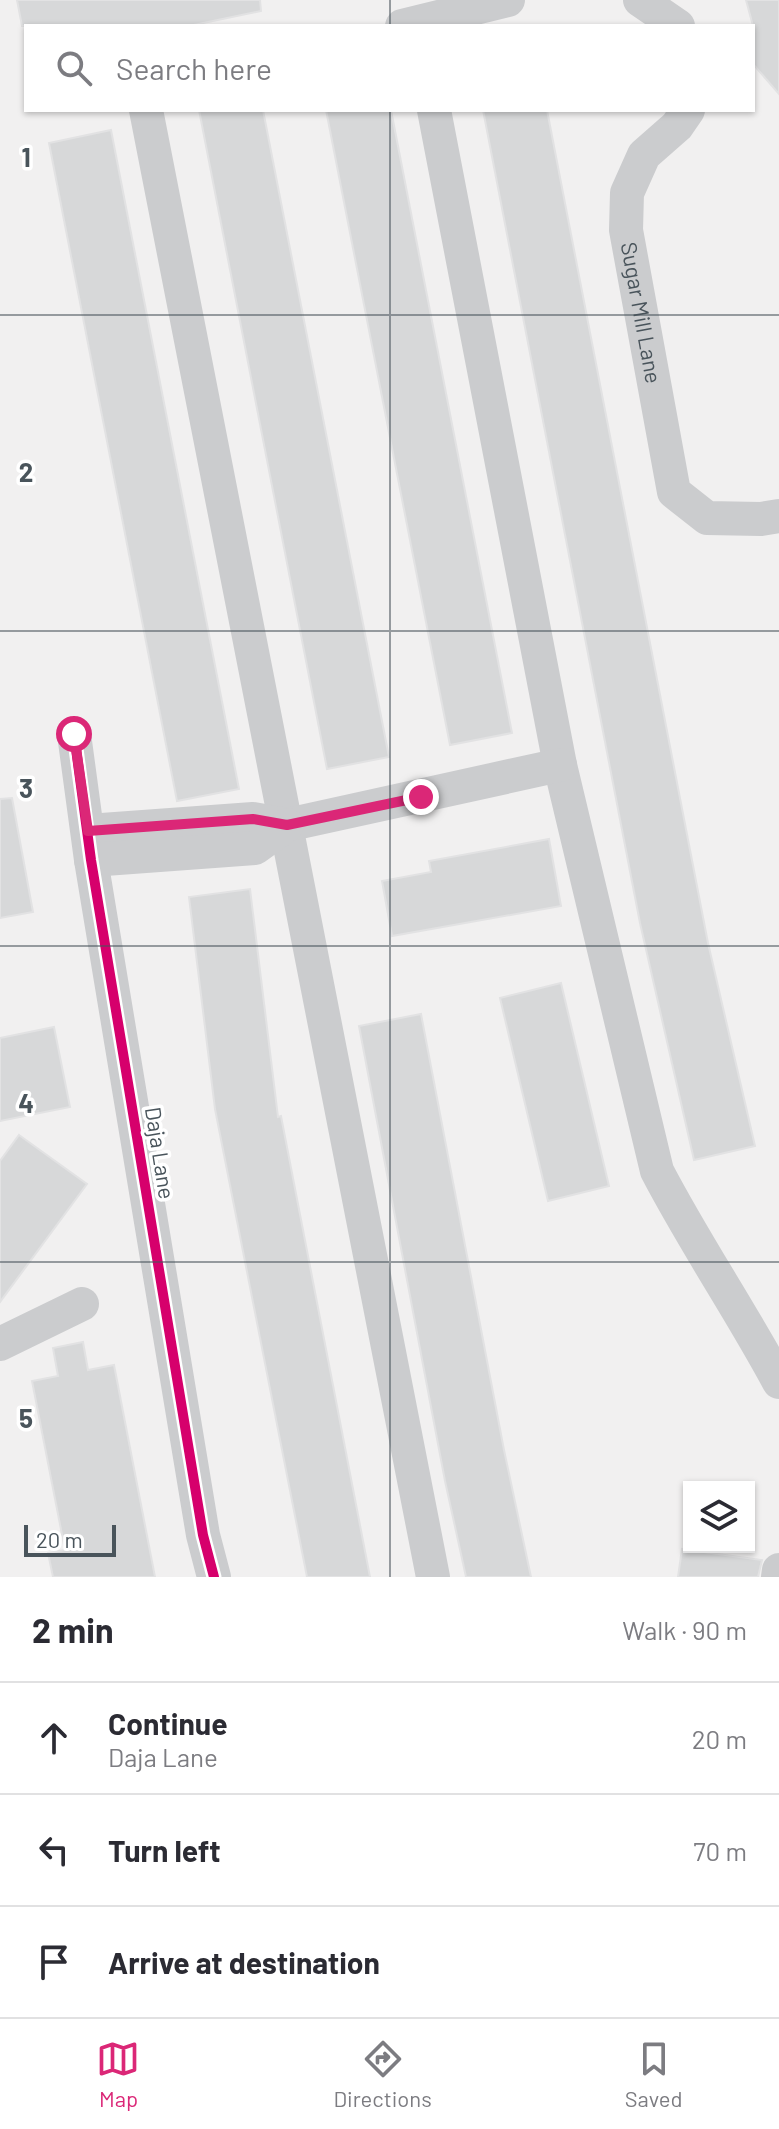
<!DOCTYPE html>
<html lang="en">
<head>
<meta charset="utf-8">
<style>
  :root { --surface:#fff; --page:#f2f2f3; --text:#2b2b33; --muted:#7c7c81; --line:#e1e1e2; --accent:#db2777 }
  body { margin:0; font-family:Barlow,sans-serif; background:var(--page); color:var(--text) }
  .controls { position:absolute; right:24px; bottom:24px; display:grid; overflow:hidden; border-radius:0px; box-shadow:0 2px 6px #0004 }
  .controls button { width:72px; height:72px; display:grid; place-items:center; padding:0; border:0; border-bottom:2px solid var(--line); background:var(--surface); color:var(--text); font:40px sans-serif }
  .scale { position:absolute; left:24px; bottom:20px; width:92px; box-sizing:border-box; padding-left:8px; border:4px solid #49545b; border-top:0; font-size:22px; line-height:28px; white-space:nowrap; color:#49545b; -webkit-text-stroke:6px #fff; paint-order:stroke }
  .stop { position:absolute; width:24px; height:24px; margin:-18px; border:6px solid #db2777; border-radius:50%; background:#fff }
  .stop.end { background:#db2777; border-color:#fff; box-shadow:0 2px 8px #0008 }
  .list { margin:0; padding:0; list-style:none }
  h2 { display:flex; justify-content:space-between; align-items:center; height:104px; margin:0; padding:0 32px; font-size:34px }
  h2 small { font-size:26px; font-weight:400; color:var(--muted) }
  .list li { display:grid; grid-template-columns:52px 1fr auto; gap:24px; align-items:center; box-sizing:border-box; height:112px; padding:0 32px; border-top:2px solid var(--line) }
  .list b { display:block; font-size:30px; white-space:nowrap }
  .list p { margin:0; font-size:26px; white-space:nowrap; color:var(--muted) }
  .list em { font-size:26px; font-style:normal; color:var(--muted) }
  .icon { flex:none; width:44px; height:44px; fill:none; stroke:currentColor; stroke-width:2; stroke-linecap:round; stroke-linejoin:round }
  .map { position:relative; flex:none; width:779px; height:1577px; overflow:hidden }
  .search { position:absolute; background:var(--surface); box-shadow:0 2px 6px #0004; left:24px; right:24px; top:24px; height:88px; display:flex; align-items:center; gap:20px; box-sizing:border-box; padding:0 28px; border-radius:0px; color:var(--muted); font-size:30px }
  .sheet { height:440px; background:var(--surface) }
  nav { display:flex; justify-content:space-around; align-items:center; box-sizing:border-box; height:112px; border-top:2px solid var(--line); background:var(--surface); font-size:22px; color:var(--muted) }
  nav a { display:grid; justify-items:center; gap:4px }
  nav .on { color:var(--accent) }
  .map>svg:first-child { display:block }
</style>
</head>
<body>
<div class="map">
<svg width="779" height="1577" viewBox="0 0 779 1577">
  <rect width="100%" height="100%" fill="#f1f0f0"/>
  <g fill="#d7d8d9" stroke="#e2e2e3" stroke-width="2">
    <path d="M17 0H260L261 11 189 26H22Z"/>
    <path d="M746 0H779V94L753 64V26Z"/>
    <path d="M199 110H263L389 757 327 769Z"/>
    <path d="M326 110H391L512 733 450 745Z"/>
    <path d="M483 110H547L708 943 755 1146 694 1160 640 923Z"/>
    <path d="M111 130 239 789 177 801 49 143Z"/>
    <path d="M12 798 33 912 0 918V799Z"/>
    <path d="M549 839 561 906 392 936 382 881 431 872 429 861Z"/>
    <path d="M250 889 278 1117 281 1116 370 1577H307L215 1109 189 897Z"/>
    <path d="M561 983 609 1186 548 1201 500 998Z"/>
    <path d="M421 1014 504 1450 531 1577H466L445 1481 359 1026Z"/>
    <path d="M54 1027 70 1107 0 1121V1038Z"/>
    <path d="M19 1135 87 1184 0 1302V1161Z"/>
    <path d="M83 1342 88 1370 114 1365 155 1577H53L48 1553 65 1550 32 1381 58 1376 53 1348Z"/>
    <path d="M682 1549 762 1560 758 1577H678Z"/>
  </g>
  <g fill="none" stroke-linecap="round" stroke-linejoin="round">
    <g stroke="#cbccce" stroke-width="34">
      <path d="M640 0 678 26"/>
      <path d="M402 26 508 0"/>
      <path d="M146 110 433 1577"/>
      <path d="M434 110 560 765 657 1171C695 1244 741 1311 779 1382"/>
      <path id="s1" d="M688 110 677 126 644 155 627 193 626 230 674 492 707 518 761 519 779 516"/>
      <path d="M74 734 91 860 203 1535 214 1577"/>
      <path d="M88 831 253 819 287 825 560 765"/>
      <path d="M91 860 255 848 287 825"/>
      <path d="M0 1344 82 1304"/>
      <path d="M778 1577 779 1570"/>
    </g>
    <defs>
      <path id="cycleway" d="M74 734 91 860 203 1535 214 1577"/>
    </defs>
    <use href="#cycleway" stroke="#fff" stroke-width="15"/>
    <use href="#cycleway" stroke="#d6006c" stroke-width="10"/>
  </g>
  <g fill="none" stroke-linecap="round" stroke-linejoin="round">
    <path stroke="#db2777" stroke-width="10" d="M74 734 88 831 253 819 287 825 421 797"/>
  </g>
  <path fill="none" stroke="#49545b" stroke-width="2" stroke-opacity="0.55" d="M390 0V26M390 110V1577M0 315H779M0 631H779M0 946H779M0 1262H779"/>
  <g text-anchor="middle" stroke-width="7" stroke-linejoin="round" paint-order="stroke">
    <g font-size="22" fill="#49545b" stroke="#fff">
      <text dy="8" stroke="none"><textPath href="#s1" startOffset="226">Sugar Mill Lane</textPath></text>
      <text transform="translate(160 1153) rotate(81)" y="8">Daja Lane</text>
    </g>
  </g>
  <g font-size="26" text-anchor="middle" font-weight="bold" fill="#49545b" stroke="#fff" stroke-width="7" stroke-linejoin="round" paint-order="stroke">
    <text x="26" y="167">1</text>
    <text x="26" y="482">2</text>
    <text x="26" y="798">3</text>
    <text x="26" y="1113">4</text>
    <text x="26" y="1428">5</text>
  </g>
</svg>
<div class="controls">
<button><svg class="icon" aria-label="layers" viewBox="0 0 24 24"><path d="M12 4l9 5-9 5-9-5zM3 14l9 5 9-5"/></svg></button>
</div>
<div class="scale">20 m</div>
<div class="stop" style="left:74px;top:734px"></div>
<div class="stop end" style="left:421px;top:797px"></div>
<div class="search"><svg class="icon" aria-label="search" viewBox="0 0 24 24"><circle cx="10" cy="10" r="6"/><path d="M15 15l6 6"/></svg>Search here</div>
</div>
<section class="sheet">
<h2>2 min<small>Walk · 90 m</small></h2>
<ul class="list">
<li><svg class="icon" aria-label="ahead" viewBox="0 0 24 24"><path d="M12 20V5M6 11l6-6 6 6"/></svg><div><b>Continue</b><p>Daja Lane</p></div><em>20 m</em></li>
<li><svg class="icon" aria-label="left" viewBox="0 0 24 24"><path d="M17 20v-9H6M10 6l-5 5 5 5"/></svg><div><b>Turn left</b></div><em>70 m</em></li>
<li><svg class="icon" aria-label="arrive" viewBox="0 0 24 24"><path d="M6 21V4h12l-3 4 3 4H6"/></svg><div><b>Arrive at destination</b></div></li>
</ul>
</section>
<nav>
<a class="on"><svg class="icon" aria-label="map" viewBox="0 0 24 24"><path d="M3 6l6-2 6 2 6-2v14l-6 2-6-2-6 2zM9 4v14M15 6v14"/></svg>Map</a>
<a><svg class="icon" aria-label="directions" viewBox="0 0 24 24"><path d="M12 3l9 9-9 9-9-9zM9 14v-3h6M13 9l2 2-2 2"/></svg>Directions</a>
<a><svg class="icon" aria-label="saved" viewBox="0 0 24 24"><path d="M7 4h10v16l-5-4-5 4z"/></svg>Saved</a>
</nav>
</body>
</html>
